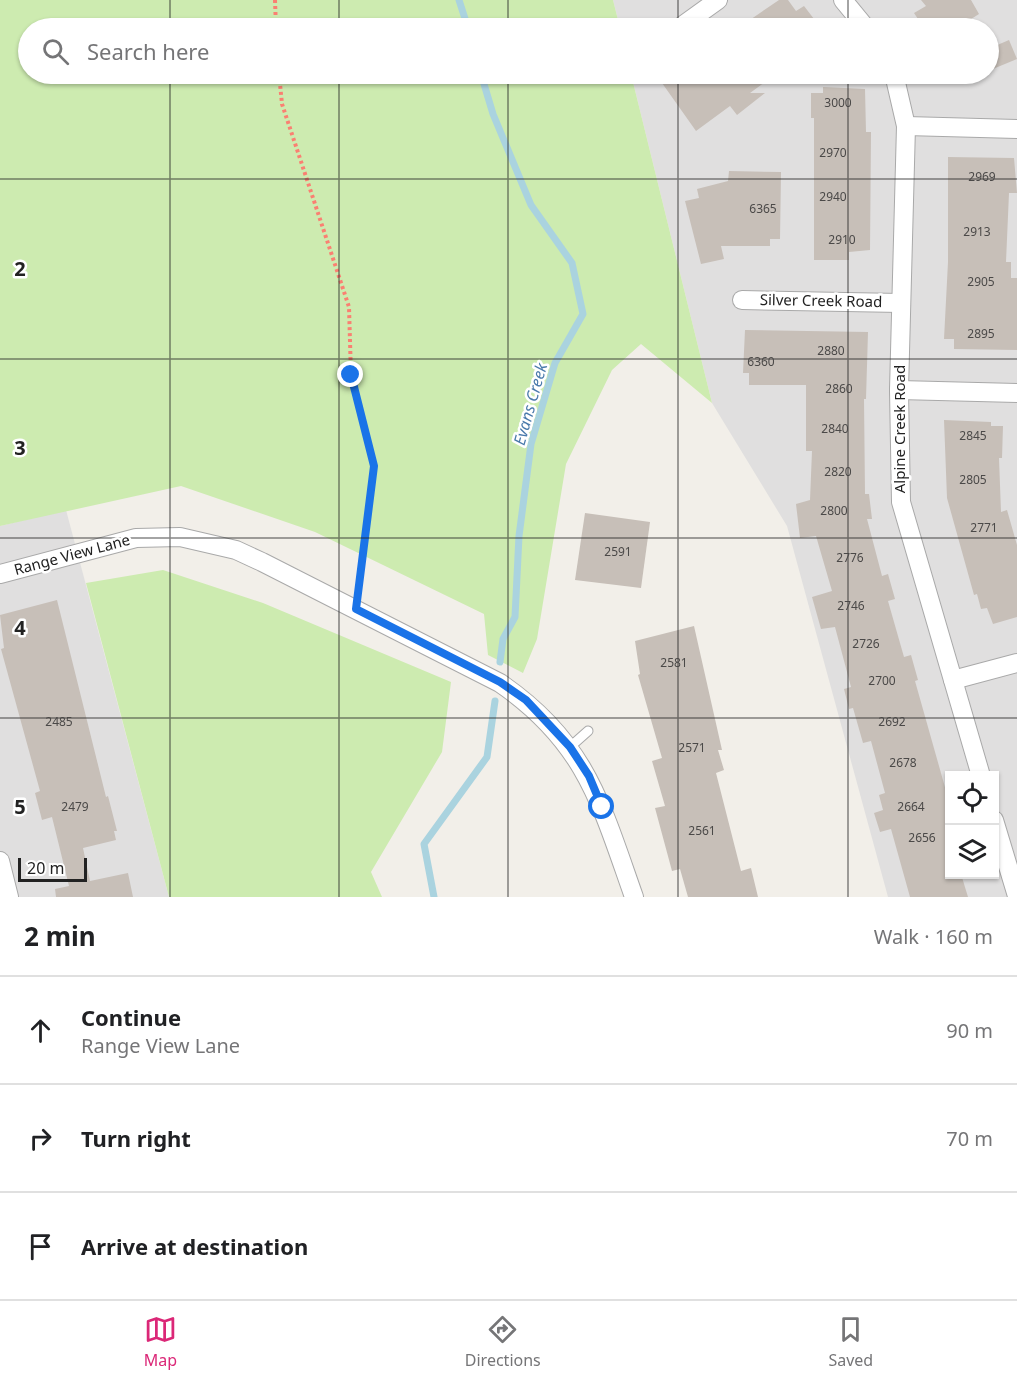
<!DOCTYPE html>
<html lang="en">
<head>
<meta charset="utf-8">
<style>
  :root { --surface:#fff; --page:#f6f6f6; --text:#202124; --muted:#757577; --line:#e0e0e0; --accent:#db2777 }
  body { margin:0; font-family:"Noto Sans",sans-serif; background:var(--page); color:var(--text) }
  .controls { position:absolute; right:18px; bottom:18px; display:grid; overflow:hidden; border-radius:0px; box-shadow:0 2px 4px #0004 }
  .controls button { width:54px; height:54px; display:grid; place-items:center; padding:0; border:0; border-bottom:2px solid var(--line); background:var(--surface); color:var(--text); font:30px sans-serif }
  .scale { position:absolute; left:18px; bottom:15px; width:69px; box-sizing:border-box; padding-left:6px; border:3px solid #222; border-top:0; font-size:16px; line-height:21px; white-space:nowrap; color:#222; -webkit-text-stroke:4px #fff; paint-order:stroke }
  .stop { position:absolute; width:18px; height:18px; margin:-14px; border:4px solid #1a73e8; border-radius:50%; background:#fff }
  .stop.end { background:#1a73e8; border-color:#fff; box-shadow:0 2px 6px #0008 }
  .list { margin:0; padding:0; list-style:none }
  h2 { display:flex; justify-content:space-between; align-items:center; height:78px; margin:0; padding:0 24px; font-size:26px }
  h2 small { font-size:20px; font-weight:400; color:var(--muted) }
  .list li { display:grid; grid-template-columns:39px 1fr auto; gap:18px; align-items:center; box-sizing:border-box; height:108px; padding:0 24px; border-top:2px solid var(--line) }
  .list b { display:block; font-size:22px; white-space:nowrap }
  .list p { margin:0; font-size:20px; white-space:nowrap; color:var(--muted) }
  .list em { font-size:20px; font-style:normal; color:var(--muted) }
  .icon { flex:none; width:33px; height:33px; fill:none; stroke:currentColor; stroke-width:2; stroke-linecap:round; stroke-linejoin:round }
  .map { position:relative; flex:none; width:1017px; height:897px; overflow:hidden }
  .search { position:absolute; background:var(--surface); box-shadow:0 2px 4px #0004; left:18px; right:18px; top:18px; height:66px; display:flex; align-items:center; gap:15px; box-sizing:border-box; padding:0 21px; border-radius:33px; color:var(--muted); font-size:22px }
  .sheet { height:402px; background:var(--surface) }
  nav { display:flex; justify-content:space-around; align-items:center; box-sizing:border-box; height:84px; border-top:2px solid var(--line); background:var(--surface); font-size:16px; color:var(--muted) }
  nav a { display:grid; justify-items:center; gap:3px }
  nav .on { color:var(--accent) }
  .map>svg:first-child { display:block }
</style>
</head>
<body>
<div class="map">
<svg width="1017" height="897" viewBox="0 0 1017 897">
  <rect width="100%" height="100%" fill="#f2efe9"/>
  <g fill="#e0dfdf" fill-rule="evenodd">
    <path d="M613 0H1017V897H888L787 526 712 403 631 74H988V28H620ZM950 776H994V874H950Z"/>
    <path d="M66 510 169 897H0V526Z"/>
  </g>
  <g fill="#cdebb0">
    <path d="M0 0H613L620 28H28V74H631L712 403 641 344 612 370 566 464 537 639 523 673 488 655 484 614 315 532 181 486 0 526Z"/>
    <path d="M163 570 263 603 451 682 442 752 371 872 382 897H169L86 583Z"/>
  </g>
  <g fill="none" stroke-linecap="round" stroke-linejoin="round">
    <g stroke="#aad3df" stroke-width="7">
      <path d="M459 0 468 28"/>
      <path d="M481 74 493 114 531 205 572 263 583 314 555 363 531 444 519 536 515 617 503 639 500 662"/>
      <path d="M434 897 424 844 487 757 495 701"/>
    </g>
  </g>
  <g fill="#c7bfb8">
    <path d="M779 0H788L796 11 804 6 821 28H738Z"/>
    <path d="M921 0H971L979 14 957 28H924L914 13 926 6Z"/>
    <path d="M1009 40 1017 59 988 71V49Z"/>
    <path d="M676 74H776L750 93H765L737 115 730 106 696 131 662 83Z"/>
    <path d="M823 87 865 89 866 132H871L870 250 849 252V260H814V118H811V93H823Z"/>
    <path d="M948 157 1014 158 1017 193H1009L1006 262H1011V278H1017V350L954 349V339H944L948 262Z"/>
    <path d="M729 171 781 172 780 239H770V246H721L724 259 701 264 685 201 699 198 697 189 728 181Z"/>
    <path d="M745 330 868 332 866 399H864L865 494H869L872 519H867L882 576 888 574 895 599 888 601 904 657 911 655 918 680 915 681 950 805V874H961L968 897H910L891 829 880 832 874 813 883 810 879 795 885 793 871 741 863 743 853 708 849 709 844 689 851 687 835 627 821 629 812 597 832 591 816 536 800 538 796 504 810 500 812 451H806V385H749V373H743Z"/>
    <path d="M944 420 991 422V426H1003L1002 458H999L1001 512 1007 510 1017 545V617L993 624 987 608 981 609 977 594 974 595 947 498Z"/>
    <path d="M585 513 650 522 641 588 575 580Z"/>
    <path d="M57 600 106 797 108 796 117 831H114L116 840 83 848 90 881 128 873 133 897H56L55 889 69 886 52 817 42 820 35 793 40 791 1 649 4 648 0 615Z"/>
    <path d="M694 626 722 750H718L724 770 716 773 741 871 751 868 758 897H688L680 869 672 871 655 808 665 806 652 761 662 758 638 675 640 674 635 641Z"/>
  </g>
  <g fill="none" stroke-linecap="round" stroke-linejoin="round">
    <defs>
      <path id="lane" d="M570 747 588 731"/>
      <g id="street">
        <path d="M843 0 866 28"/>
        <path d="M679 28 718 0"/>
        <path d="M894 74 906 126 899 390 901 502 981 776"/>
        <path d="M906 126 1017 129"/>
        <path d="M742 300 901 303"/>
        <path d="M899 390 1017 393"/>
        <path d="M0 574 136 538 180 537 236 550 262 562 500 683C586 742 601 804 634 897"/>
        <path d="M953 680 1017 663"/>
        <path d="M994 820 1017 896"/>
        <path d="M0 861 9 897"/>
      </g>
    </defs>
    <use href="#lane" stroke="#a9a9a9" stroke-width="11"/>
    <use href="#street" stroke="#a9a9a9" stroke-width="20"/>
    <g stroke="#fa8072" stroke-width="4" stroke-dasharray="3 3" stroke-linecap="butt">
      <path d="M275 0 276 28"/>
      <path d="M279 74 282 104 349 307 351 375 374 466 358 589"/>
    </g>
    <use href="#lane" stroke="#fff" stroke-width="9"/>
    <use href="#street" stroke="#fff" stroke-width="18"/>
  </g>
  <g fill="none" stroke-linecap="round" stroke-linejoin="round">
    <path stroke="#1a73e8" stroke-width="8" d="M351 375 374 466 356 609 500 682 526 700 570 747 589 776 602 807"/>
  </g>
  <path fill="none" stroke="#222" stroke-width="1.5" stroke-opacity="0.55" d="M170 0V28M339 0V28M508 0V28M678 0V28M848 0V28M170 74V897M339 74V897M508 74V897M678 74V897M848 74V897M0 179H1017M0 359H1017M0 538H1017M0 718H1017"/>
  <g text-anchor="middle" stroke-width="5" stroke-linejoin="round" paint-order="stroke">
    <g font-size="12" fill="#4b4948">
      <text x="838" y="107">3000</text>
      <text x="833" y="157">2970</text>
      <text x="982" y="181">2969</text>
      <text x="833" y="201">2940</text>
      <text x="763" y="213">6365</text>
      <text x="977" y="236">2913</text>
      <text x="842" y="244">2910</text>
      <text x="981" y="286">2905</text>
      <text x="981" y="338">2895</text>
      <text x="831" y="355">2880</text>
      <text x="761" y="366">6360</text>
      <text x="839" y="393">2860</text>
      <text x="835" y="433">2840</text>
      <text x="973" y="440">2845</text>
      <text x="838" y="476">2820</text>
      <text x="973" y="484">2805</text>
      <text x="834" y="515">2800</text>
      <text x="984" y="532">2771</text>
      <text x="618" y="556">2591</text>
      <text x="850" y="562">2776</text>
      <text x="851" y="610">2746</text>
      <text x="866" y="648">2726</text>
      <text x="674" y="667">2581</text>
      <text x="882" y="685">2700</text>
      <text x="59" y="726">2485</text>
      <text x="892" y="726">2692</text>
      <text x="692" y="752">2571</text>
      <text x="903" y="767">2678</text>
      <text x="75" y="811">2479</text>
      <text x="911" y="811">2664</text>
      <text x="702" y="835">2561</text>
      <text x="922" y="842">2656</text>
    </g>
    <g font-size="15" fill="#222" stroke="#fff">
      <text transform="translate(821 301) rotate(1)" y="5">Silver Creek Road</text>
      <text transform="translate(900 429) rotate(-90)" y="5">Alpine Creek Road</text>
      <text transform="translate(72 555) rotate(-15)" y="5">Range View Lane</text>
    </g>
    <g font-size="16" font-style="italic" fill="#4a7aab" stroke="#fff">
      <text transform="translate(530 404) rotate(-74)" y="6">Evans Creek</text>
    </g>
  </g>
  <g font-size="20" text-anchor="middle" font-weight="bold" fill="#222" stroke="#fff" stroke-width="5" stroke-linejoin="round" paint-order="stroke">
    <text x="20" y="276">2</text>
    <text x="20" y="455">3</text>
    <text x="20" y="635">4</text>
    <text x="20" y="814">5</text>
  </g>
</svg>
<div class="controls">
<button><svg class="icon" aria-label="locate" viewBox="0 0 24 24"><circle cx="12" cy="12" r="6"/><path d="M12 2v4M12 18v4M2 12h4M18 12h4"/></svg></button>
<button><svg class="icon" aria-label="layers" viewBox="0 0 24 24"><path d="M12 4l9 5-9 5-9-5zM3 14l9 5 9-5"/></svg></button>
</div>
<div class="scale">20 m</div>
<div class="stop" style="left:602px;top:807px"></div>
<div class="stop end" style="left:351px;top:375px"></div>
<div class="search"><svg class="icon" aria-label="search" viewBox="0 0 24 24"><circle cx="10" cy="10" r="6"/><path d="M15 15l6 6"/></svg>Search here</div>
</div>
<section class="sheet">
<h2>2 min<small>Walk · 160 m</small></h2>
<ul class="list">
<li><svg class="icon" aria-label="ahead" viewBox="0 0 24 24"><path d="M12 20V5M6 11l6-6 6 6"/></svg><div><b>Continue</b><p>Range View Lane</p></div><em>90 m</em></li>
<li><svg class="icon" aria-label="right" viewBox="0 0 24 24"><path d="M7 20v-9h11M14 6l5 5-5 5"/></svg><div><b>Turn right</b></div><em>70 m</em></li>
<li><svg class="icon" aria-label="arrive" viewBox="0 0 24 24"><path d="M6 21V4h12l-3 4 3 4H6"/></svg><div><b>Arrive at destination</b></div></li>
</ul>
</section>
<nav>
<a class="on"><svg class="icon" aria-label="map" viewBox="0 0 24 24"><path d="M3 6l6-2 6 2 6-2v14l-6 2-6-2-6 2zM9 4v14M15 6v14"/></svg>Map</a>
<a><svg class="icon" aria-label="directions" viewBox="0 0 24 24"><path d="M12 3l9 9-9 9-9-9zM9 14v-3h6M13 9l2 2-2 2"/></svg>Directions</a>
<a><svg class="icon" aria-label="saved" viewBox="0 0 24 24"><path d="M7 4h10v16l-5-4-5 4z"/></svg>Saved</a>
</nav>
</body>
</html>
